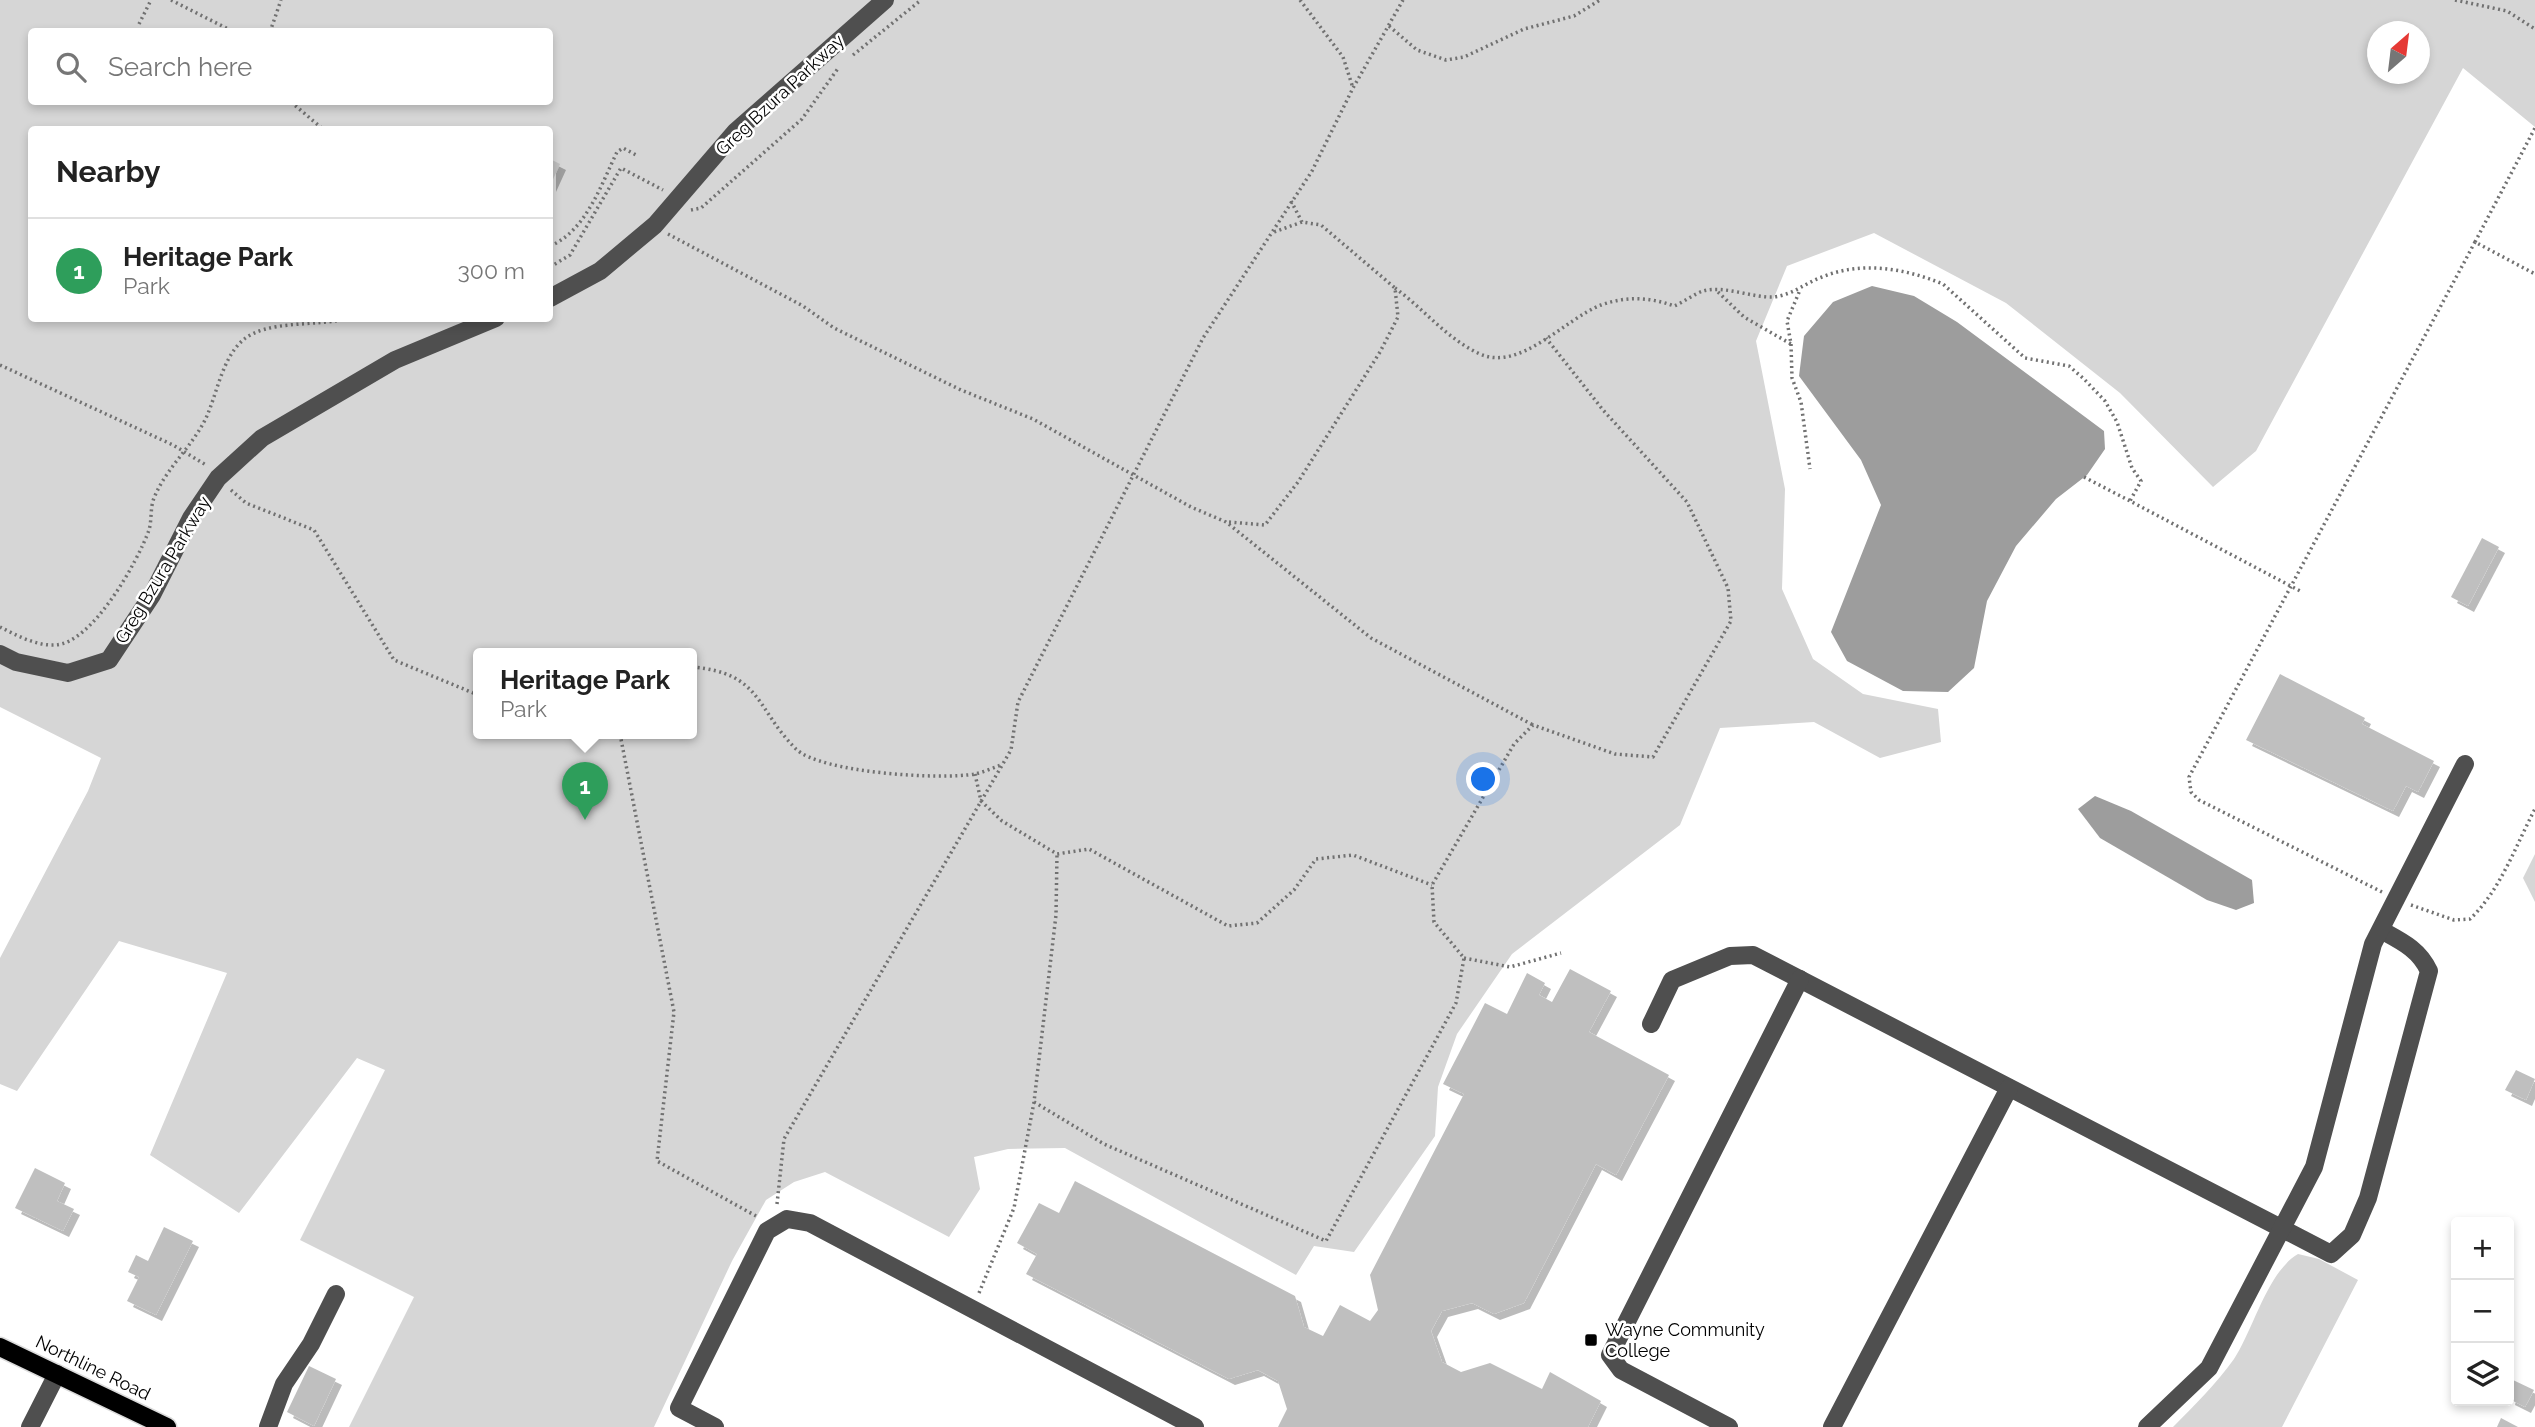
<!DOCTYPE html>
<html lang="en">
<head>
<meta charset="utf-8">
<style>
  :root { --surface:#fff; --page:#f6f6f6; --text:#222; --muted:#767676; --line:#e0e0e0; --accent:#000 }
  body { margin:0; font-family:Raleway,sans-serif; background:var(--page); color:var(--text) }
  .controls { position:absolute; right:21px; bottom:21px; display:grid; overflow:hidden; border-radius:7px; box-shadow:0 4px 10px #0003 }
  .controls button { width:63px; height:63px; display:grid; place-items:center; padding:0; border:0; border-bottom:2px solid var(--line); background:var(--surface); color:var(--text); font:35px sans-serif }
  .compass { position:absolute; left:2367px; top:21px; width:63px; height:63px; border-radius:50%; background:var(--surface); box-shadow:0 4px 10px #0003; rotate:28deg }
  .you { position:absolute; left:1484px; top:780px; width:24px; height:24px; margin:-18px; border:5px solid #fff; border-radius:50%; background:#1a73e8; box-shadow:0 0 0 10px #1a73e833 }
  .badge { display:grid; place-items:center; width:46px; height:46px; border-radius:50%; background:var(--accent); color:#fff; font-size:23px; font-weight:700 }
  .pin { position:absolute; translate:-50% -58px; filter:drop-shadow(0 2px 4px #0008) }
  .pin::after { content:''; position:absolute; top:37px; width:24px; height:21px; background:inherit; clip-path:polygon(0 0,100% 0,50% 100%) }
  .popup { position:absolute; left:473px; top:648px; width:224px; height:91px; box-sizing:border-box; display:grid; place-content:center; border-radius:7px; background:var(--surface); filter:drop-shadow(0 2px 5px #0005); font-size:23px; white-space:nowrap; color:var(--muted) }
  .popup b { font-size:26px; color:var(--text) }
  .popup::after { content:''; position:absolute; left:50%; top:100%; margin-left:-14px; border:14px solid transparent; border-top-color:var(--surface) }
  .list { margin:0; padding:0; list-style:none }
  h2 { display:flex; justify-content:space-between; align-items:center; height:91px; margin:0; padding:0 28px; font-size:30px }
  h2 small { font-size:23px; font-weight:400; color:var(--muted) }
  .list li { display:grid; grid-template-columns:46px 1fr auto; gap:21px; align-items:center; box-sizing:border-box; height:105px; padding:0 28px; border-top:2px solid var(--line) }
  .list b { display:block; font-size:26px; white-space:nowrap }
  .list p { margin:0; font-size:23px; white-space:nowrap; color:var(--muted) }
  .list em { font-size:23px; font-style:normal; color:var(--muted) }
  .icon { flex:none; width:38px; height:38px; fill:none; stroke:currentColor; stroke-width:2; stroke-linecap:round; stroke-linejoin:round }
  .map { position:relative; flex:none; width:2535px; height:1427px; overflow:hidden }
  .search { position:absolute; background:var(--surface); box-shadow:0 4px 10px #0003; left:28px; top:28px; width:525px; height:77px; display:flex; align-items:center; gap:18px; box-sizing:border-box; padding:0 24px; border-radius:7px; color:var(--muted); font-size:26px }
  .panel { position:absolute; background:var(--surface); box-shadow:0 4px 10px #0003; left:28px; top:126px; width:525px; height:196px; border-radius:7px }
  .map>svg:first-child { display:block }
</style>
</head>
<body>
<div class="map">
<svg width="2535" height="1427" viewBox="0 0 2535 1427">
  <defs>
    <filter id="shadow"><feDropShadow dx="6" dy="6" stdDeviation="0" flood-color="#0004"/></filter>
  </defs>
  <rect width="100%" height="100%" fill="#fff"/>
  <g fill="#d6d6d6" fill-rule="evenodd">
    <path d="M0 0H2535V127L2463 68 2256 451 2213 487 2120 393 2006 303 1874 233 1787 266 1756 341 1785 489 1782 589 1813 659 1863 694 1938 709 1941 742 1880 758 1814 722 1720 728 1680 825 1512 954 1457 1034 1438 1087 1435 1136 1354 1252 1314 1246 1296 1275 1065 1148 1008 1149 974 1157 980 1189 949 1237 825 1172 794 1182 766 1200 732 1261 654 1427H349L414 1297 300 1240 385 1070 357 1058 239 1213 150 1155 227 973 119 941 17 1091 0 1084V958L88 791 101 758 0 707ZM32 32H550V102H32ZM2378 32H2420V74H2378ZM32 130H550V318H32ZM478 654H692V734H478Z"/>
    <path d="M2535 854V902L2523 878Z"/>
    <path d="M2298 1254 2319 1259 2358 1280 2282 1427H2173C2194 1406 2216 1384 2234 1359 2253 1330 2268 1271 2298 1254Z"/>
  </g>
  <g fill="#9d9d9d">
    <path d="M1872 286 1914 296 1957 322 2104 431 2105 449 2087 475 2056 499 2016 546 1987 601 1974 668 1948 692 1903 691 1847 661 1831 632 1881 505 1861 460 1799 376 1804 336 1833 302Z"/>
    <path d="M2095 796 2131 811 2252 880 2254 903 2236 910 2207 900 2100 838 2078 809Z"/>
  </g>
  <g fill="#bfbfbf" filter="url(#shadow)">
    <path d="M550 159 560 164 550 186Z"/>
    <path d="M2482 538 2499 547 2468 606 2451 597Z"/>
    <path d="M2280 674 2365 718 2362 724 2434 761 2418 792 2406 786 2393 811 2246 740Z"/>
    <path d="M1570 969 1611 991 1589 1032 1669 1075 1616 1175 1596 1164 1524 1303 1494 1314 1472 1303 1442 1311 1431 1331 1442 1362 1461 1372 1490 1363 1542 1389 1550 1372 1601 1401 1588 1427H1278L1287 1409 1278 1381 1258 1370 1229 1379 1026 1274 1037 1254 1017 1243 1039 1203 1059 1213 1075 1181 1295 1296 1304 1327 1323 1336 1340 1305 1370 1321 1378 1310 1370 1275 1464 1094 1443 1084 1485 1003 1507 1014 1527 973 1545 983 1539 995 1552 1002Z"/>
    <path d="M2516 1070 2535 1079 2526 1100 2505 1090Z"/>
    <path d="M35 1168 65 1183 57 1201 74 1209 63 1231 15 1208Z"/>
    <path d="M164 1227 193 1241 156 1315 127 1301 139 1277 128 1272 136 1255 148 1261Z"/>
    <path d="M309 1366 336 1379 314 1426 287 1412Z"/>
    <path d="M2513 1380 2534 1390 2525 1407 2509 1399Z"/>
    <path d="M2501 1418 2518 1427H2497Z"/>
  </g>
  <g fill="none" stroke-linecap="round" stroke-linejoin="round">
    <defs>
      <path id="major" d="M0 1347 167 1427"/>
    </defs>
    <use href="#major" stroke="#dbdbdb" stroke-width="21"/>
    <g stroke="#717171" stroke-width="3.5" stroke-dasharray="2 3.5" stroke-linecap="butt">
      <path d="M171 0 234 32"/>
      <path d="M1300 0 1343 57 1353 88"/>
      <path d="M2455 0 2507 11 2535 29"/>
      <path d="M139 24 151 0"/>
      <path d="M1389 26 1417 50 1446 60 1464 57 1524 29 1574 16 1600 0"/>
      <path d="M270 32 281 0"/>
      <path d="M853 55 921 0"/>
      <path d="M291 102 324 130"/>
      <path d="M1291 201 1302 222"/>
      <path d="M691 210 701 208 802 119 839 67"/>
      <path d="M668 234 803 306 834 328 961 390 1033 419 1191 507 1226 522 1371 638 1533 725"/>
      <path d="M2475 242 2535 128"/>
      <path d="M550 246C586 231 601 185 617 152L623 148 638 156"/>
      <path d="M550 267 570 255 621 168 663 190"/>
      <path d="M1395 288C1424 309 1447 339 1480 354 1520 372 1565 319 1601 305 1626 296 1650 297 1674 306 1684 302 1694 294 1703 291 1724 285 1753 298 1773 297 1793 295 1805 283 1822 277 1861 261 1904 268 1943 284L2025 358 2069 366 2084 379 2105 401 2117 422 2132 468 2141 481 2130 501 2302 592"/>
      <path d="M1718 292 1744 317 1791 344 1787 321 1800 290"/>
      <path d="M1791 344 1792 378 1801 402 1810 469"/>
      <path d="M0 365 173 445 206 465"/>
      <path d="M2084 477 2130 501"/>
      <path d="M231 490 246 503 314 530 394 660 478 695"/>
      <path d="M1229 522 1265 525 1298 482 1380 352 1398 317 1395 288 1321 225 1302 222 1274 232"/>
      <path d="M0 627C16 635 36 646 55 645 92 644 138 561 149 530 152 520 150 508 154 498 166 468 192 447 206 418 217 394 222 359 242 341 265 319 319 327 350 318"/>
      <path d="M692 667C762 673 755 708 796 749 821 773 941 780 975 774 984 772 993 768 1001 765"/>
      <path d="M620 734 674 1012 657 1161 756 1216"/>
      <path d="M975 774 981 801 1002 821 1057 854 1089 849 1228 926 1257 923 1294 890 1316 859 1353 855 1432 885"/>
      <path d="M2382 892 2199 800 2191 792 2189 777 2475 242 2535 274"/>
      <path d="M2411 905 2454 920 2470 919C2500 891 2516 845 2535 809"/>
      <path d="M1464 958 1510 967 1561 953"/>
      <path d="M1034 1102 1104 1144 1326 1241 1456 1003 1464 958 1434 922 1432 885 1514 744 1533 725 1615 754 1653 757 1731 621 1728 588 1687 502 1603 410 1546 338"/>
      <path d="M777 1204 784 1139 1011 750 1018 702 1203 338 1312 171 1353 88 1403 0"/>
      <path d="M979 1293 1014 1208 1034 1102 1056 915 1057 854"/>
    </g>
    <g stroke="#4f4f4f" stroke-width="18">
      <path d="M550 298 600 271 655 225 735 132 885 0"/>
      <path d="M0 654 16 662 68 673 109 660 152 595 191 518 218 478 262 438 395 360 496 318"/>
      <path d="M1651 1024 1672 980 1730 956 1753 955 2331 1254 2352 1235 2368 1198 2429 971C2419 949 2401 941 2381 930"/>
      <path d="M30 1427 57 1374"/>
      <path d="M268 1427 284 1384 311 1344 336 1294"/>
      <path d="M715 1427 679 1408 767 1231 787 1219 810 1223 1195 1427"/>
      <path d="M1729 1427 1621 1370 1610 1355 1800 979"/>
      <path d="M1832 1427 2009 1088"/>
      <path d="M2147 1427 2209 1368 2314 1167 2373 944 2465 764"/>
    </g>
    <use href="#major" stroke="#000" stroke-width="18"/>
  </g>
  <rect fill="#000" stroke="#fff" stroke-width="2.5" x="1584" y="1333" width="14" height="14" rx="3.5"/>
  <g text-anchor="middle" stroke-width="5" stroke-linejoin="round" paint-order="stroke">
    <g font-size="18" fill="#000" stroke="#fff">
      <text transform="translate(780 95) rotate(-43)" y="6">Greg Bzura Parkway</text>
      <text transform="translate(163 570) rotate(-59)" y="6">Greg Bzura Parkway</text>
      <text transform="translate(93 1368) rotate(26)" y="6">Northline Road</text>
    </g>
    <g font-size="18" fill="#000" stroke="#fff" text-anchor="start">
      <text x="1605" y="1336">Wayne Community<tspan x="1605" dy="21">College</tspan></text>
    </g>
  </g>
</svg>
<div class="controls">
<button>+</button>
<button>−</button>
<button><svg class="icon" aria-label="layers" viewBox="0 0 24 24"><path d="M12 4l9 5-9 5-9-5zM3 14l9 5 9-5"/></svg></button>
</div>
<svg class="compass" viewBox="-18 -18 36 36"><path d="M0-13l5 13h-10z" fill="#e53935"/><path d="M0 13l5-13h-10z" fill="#767676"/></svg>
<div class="you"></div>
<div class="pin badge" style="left:585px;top:820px;background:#2e9e5b">1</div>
<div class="popup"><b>Heritage Park</b>Park</div>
<div class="search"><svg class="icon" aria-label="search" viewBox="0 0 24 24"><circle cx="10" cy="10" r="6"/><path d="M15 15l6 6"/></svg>Search here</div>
<section class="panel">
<h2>Nearby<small></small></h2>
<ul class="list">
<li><span class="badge" style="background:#2e9e5b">1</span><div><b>Heritage Park</b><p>Park</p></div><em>300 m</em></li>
</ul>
</section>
</div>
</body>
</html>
